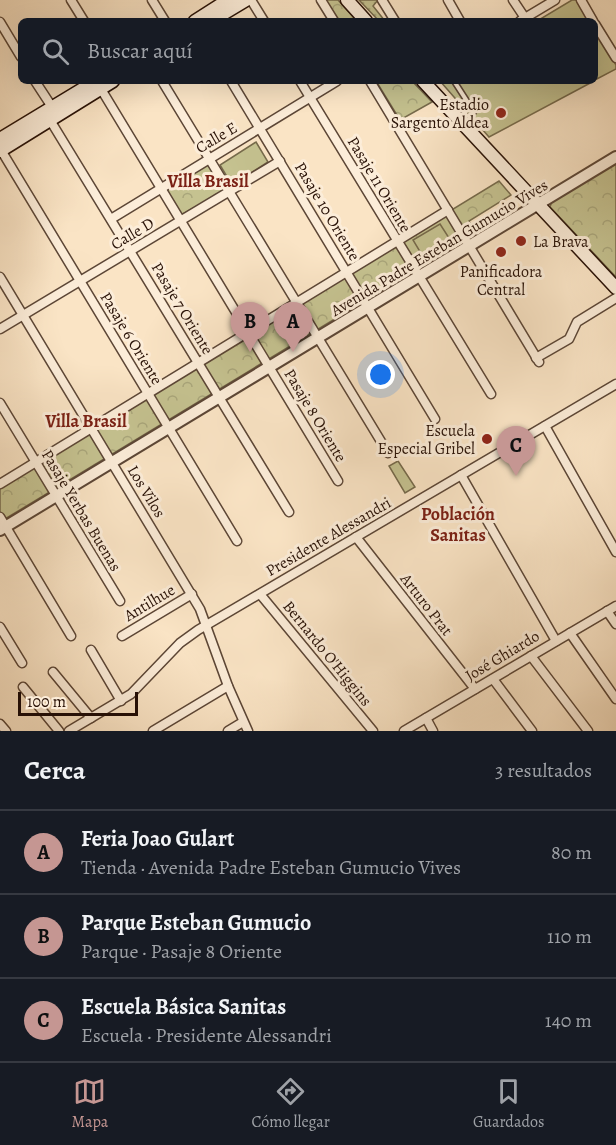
<!DOCTYPE html>
<html lang="es">
<head>
<meta charset="utf-8">
<style>
  :root { --surface:#171b24; --page:#20242c; --text:#f1f3f6; --muted:#9ea1a6; --line:#363941; --accent:#c59692 }
  body { margin:0; font-family:Alegreya,serif; background:var(--page); color:var(--text) }
  .scale { position:absolute; left:18px; bottom:15px; width:120px; box-sizing:border-box; padding-left:6px; border:3px solid #281106; border-top:0; font-size:16px; line-height:21px; white-space:nowrap; color:#281106; -webkit-text-stroke:4px #fcedd9; paint-order:stroke }
  .you { position:absolute; left:381px; top:375px; width:21px; height:21px; margin:-15px; border:4px solid #fff; border-radius:50%; background:#1a73e8; box-shadow:0 0 0 9px #1a73e833 }
  .badge { display:grid; place-items:center; width:39px; height:39px; border-radius:50%; background:var(--accent); color:#111; font-size:20px; font-weight:700 }
  .pin { position:absolute; translate:-50% -50px; filter:drop-shadow(0 2px 3px #0008) }
  .pin::after { content:''; position:absolute; top:32px; width:21px; height:18px; background:inherit; clip-path:polygon(0 0,100% 0,50% 100%) }
  .list { margin:0; padding:0; list-style:none }
  h2 { display:flex; justify-content:space-between; align-items:center; height:78px; margin:0; padding:0 24px; font-size:26px }
  h2 small { font-size:20px; font-weight:400; color:var(--muted) }
  .list li { display:grid; grid-template-columns:39px 1fr auto; gap:18px; align-items:center; box-sizing:border-box; height:84px; padding:0 24px; border-top:2px solid var(--line) }
  .list b { display:block; font-size:22px; white-space:nowrap }
  .list p { margin:0; font-size:20px; white-space:nowrap; color:var(--muted) }
  .list em { font-size:20px; font-style:normal; color:var(--muted) }
  .icon { flex:none; width:33px; height:33px; fill:none; stroke:currentColor; stroke-width:2; stroke-linecap:round; stroke-linejoin:round }
  .map { position:relative; flex:none; width:616px; height:731px; overflow:hidden }
  .search { position:absolute; background:var(--surface); box-shadow:0 6px 24px #0002; left:18px; right:18px; top:18px; height:66px; display:flex; align-items:center; gap:15px; box-sizing:border-box; padding:0 21px; border-radius:9px; color:var(--muted); font-size:22px }
  .sheet { height:330px; background:var(--surface) }
  nav { display:flex; justify-content:space-around; align-items:center; box-sizing:border-box; height:84px; border-top:2px solid var(--line); background:var(--surface); font-size:16px; color:var(--muted) }
  nav a { display:grid; justify-items:center; gap:3px }
  nav .on { color:var(--accent) }
  .map>svg:first-child { display:block }
</style>
</head>
<body>
<div class="map">
<svg width="616" height="731" viewBox="0 0 616 731">
  <defs>
    <pattern id="grass-dots" width="8" height="8" patternUnits="userSpaceOnUse" patternTransform="scale(1.5)"><rect width="8" height="8" fill="#c5c290"/><path d="M2 2h.1M6 6h.1" fill="none" stroke="#a9a67b" stroke-width="1.8" stroke-linecap="round"/></pattern>
    <pattern id="park-crowns" width="20" height="18" patternUnits="userSpaceOnUse" patternTransform="scale(1.5)"><rect width="20" height="18" fill="#c5c290"/><path d="M2 6a3 3 0 1 1 6 0M12 15a3 3 0 1 1 6 0" fill="none" stroke="#a9a67b"/></pattern>
  </defs>
  <rect width="100%" height="100%" fill="#fae4c5"/>
  <filter id="stains"><feTurbulence type="fractalNoise" baseFrequency=".00333" numOctaves="4"/><feColorMatrix values="0 0 0 0 .2 0 0 0 0 .09 0 0 0 0 .02 0 0 0 .5 -.17"/></filter>
  <radialGradient id="worn" r=".72"><stop offset=".6" stop-color="#630" stop-opacity="0"/><stop offset="1" stop-color="#630" stop-opacity=".3"/></radialGradient>
  <path fill="url(#grass-dots)" stroke="#766a4b" stroke-width="1.5" d="M359 0H378L373 6 385 21H379Z"/>
  <g fill="url(#park-crowns)" stroke="#766a4b" stroke-width="1.5">
    <path d="M324 0H338L357 21H336Z"/>
    <path d="M376 81H412L432 102 400 120Z"/>
    <path d="M616 160V277L550 207 552 201Z"/>
    <path d="M205 163 209 164 224 188 223 192 181 215 166 191 167 187Z"/>
    <path d="M499 181 511 195 469 221 475 234 0 522V486Z"/>
  </g>
  <g fill="#c5c290" stroke="#766a4b" stroke-width="1.5">
    <path d="M572 0H578L590 21H537Z"/>
    <path d="M595 29 616 65V69L595 80Z"/>
    <path d="M440 81H594L489 137Z"/>
    <path d="M256 142 268 162 232 185 220 165Z"/>
    <path d="M440 224 449 238 422 255 413 240Z"/>
    <path d="M398 461 415 487 405 493 389 466Z"/>
  </g>
  <g fill="none" stroke-linecap="round" stroke-linejoin="round">
    <defs>
      <path id="service" d="M454 81 474 112"/>
      <g id="minor">
        <path d="M71 0 84 21"/>
        <path d="M152 0 165 21"/>
        <path d="M251 0 264 21"/>
        <path d="M321 0 334 21"/>
        <path d="M382 0 395 21"/>
        <path d="M448 0 460 21"/>
        <path d="M513 0 525 18"/>
        <path d="M581 0 593 21"/>
        <path d="M520 21 555 0"/>
        <path d="M0 22 21 57"/>
        <path d="M595 24 616 58"/>
        <path d="M35 81 52 107"/>
        <path d="M162 81 388 453"/>
        <path d="M231 81 435 419"/>
        <path d="M300 81 491 394"/>
        <path d="M370 81 539 362"/>
        <path d="M101 89 338 481"/>
        <path d="M50 120 289 512"/>
        <path d="M1 150 237 541"/>
        <path d="M111 219 337 81"/>
        <path d="M0 277 200 609 228 686 248 731"/>
        <path d="M0 329 280 161"/>
        <path d="M536 358 569 339 577 322 616 298"/>
        <path d="M0 403 120 601"/>
        <path d="M545 426 616 552"/>
        <path d="M461 475 556 641"/>
        <path d="M0 484 448 210"/>
        <path d="M0 517 71 636"/>
        <path d="M356 537 475 689"/>
        <path d="M260 594 373 731"/>
        <path d="M607 611 616 624"/>
        <path d="M0 627 22 663"/>
        <path d="M570 633 616 699"/>
        <path d="M122 636 192 594"/>
        <path d="M91 650 121 701"/>
        <path d="M531 656 588 731"/>
        <path d="M53 672 91 718"/>
        <path d="M493 679 532 731"/>
        <path d="M23 687 59 731"/>
        <path d="M426 718 433 731"/>
        <path d="M0 724 6 731"/>
        <path d="M69 731 131 694 180 643 198 630 616 384"/>
        <path d="M153 731 228 686"/>
        <path d="M228 731 243 722"/>
        <path d="M404 731 616 606"/>
      </g>
      <path id="tertiary" d="M0 530 616 157"/>
      <g id="secondary">
        <path d="M347 0 366 21"/>
        <path d="M195 21 228 0"/>
        <path d="M211 21 246 0"/>
        <path d="M423 81 616 288"/>
        <path d="M0 139 96 81"/>
        <path d="M0 151 113 81"/>
      </g>
    </defs>
    <use href="#service" stroke="#5c4636" stroke-width="7"/>
    <use href="#minor" stroke="#5c4636" stroke-width="11"/>
    <use href="#tertiary" stroke="#5c4636" stroke-width="14"/>
    <use href="#secondary" stroke="#281106" stroke-width="15"/>
    <use href="#service" stroke="#fcedd9" stroke-width="4"/>
    <use href="#minor" stroke="#fcedd9" stroke-width="8"/>
    <use href="#tertiary" stroke="#fcedd9" stroke-width="10"/>
    <use href="#secondary" stroke="#fcedd9" stroke-width="12"/>
  </g>
  <g fill="#8f2418" stroke="#fcedd9" stroke-width="2">
    <circle cx="501" cy="113" r="6"/>
    <circle cx="521" cy="241" r="6"/>
    <circle cx="501" cy="252" r="6"/>
    <circle cx="487" cy="439" r="6"/>
  </g>
  <g text-anchor="middle" stroke-width="6" stroke-linejoin="round" paint-order="stroke">
    <g font-size="16" fill="#281106" stroke="#fcedd9" text-anchor="end">
      <text x="489" y="110">Estadio<tspan x="489" dy="18">Sargento Aldea</tspan></text>
      <text x="533" y="247" text-anchor="start">La Brava</text>
      <text x="501" y="277" text-anchor="middle">Panificadora<tspan x="501" dy="18">Central</tspan></text>
      <text x="475" y="436">Escuela<tspan x="475" dy="18">Especial Gribel</tspan></text>
    </g>
    <g font-size="16" fill="#281106" stroke="#fcedd9">
      <text transform="translate(216 137) rotate(-31)" y="6">Calle E</text>
      <text transform="translate(380 184) rotate(59)" y="6">Pasaje 11 Oriente</text>
      <text transform="translate(328 211) rotate(59)" y="6">Pasaje 10 Oriente</text>
      <text transform="translate(132 233) rotate(-31)" y="6">Calle D</text>
      <text transform="translate(439 247) rotate(-31)" y="6">Avenida Padre Esteban Gumucio Vives</text>
      <text transform="translate(183 308) rotate(59)" y="6">Pasaje 7 Oriente</text>
      <text transform="translate(132 338) rotate(59)" y="6">Pasaje 6 Oriente</text>
      <text transform="translate(316 415) rotate(59)" y="6">Pasaje 8 Oriente</text>
      <text transform="translate(147 491) rotate(59)" y="6">Los Vilos</text>
      <text transform="translate(82 510) rotate(59)" y="6">Pasaje Yerbas Buenas</text>
      <text transform="translate(328 536) rotate(-30)" y="6">Presidente Alessandri</text>
      <text transform="translate(149 602) rotate(-31)" y="6">Antilhue</text>
      <text transform="translate(427 604) rotate(52)" y="6">Arturo Prat</text>
      <text transform="translate(328 653) rotate(51)" y="6">Bernardo O'Higgins</text>
      <text transform="translate(502 655) rotate(-31)" y="6">José Ghiardo</text>
    </g>
    <g font-size="18" font-weight="bold" fill="#7a1f14" stroke="#fcedd9">
      <text x="208" y="187">Villa Brasil</text>
      <text x="86" y="427">Villa Brasil</text>
      <text x="458" y="520">Población<tspan x="458" dy="21">Sanitas</tspan></text>
    </g>
  </g>
  <rect width="100%" height="100%" filter="url(#stains)"/>
  <rect width="100%" height="100%" fill="url(#worn)"/>
</svg>
<div class="scale">100 m</div>
<div class="you"></div>
<div class="pin badge" style="left:293px;top:352px">A</div>
<div class="pin badge" style="left:250px;top:352px">B</div>
<div class="pin badge" style="left:516px;top:476px">C</div>
<div class="search"><svg class="icon" aria-label="search" viewBox="0 0 24 24"><circle cx="10" cy="10" r="6"/><path d="M15 15l6 6"/></svg>Buscar aquí</div>
</div>
<section class="sheet">
<h2>Cerca<small>3 resultados</small></h2>
<ul class="list">
<li><span class="badge">A</span><div><b>Feria Joao Gulart</b><p>Tienda · Avenida Padre Esteban Gumucio Vives</p></div><em>80 m</em></li>
<li><span class="badge">B</span><div><b>Parque Esteban Gumucio</b><p>Parque · Pasaje 8 Oriente</p></div><em>110 m</em></li>
<li><span class="badge">C</span><div><b>Escuela Básica Sanitas</b><p>Escuela · Presidente Alessandri</p></div><em>140 m</em></li>
</ul>
</section>
<nav>
<a class="on"><svg class="icon" aria-label="map" viewBox="0 0 24 24"><path d="M3 6l6-2 6 2 6-2v14l-6 2-6-2-6 2zM9 4v14M15 6v14"/></svg>Mapa</a>
<a><svg class="icon" aria-label="directions" viewBox="0 0 24 24"><path d="M12 3l9 9-9 9-9-9zM9 14v-3h6M13 9l2 2-2 2"/></svg>Cómo llegar</a>
<a><svg class="icon" aria-label="saved" viewBox="0 0 24 24"><path d="M7 4h10v16l-5-4-5 4z"/></svg>Guardados</a>
</nav>
</body>
</html>
